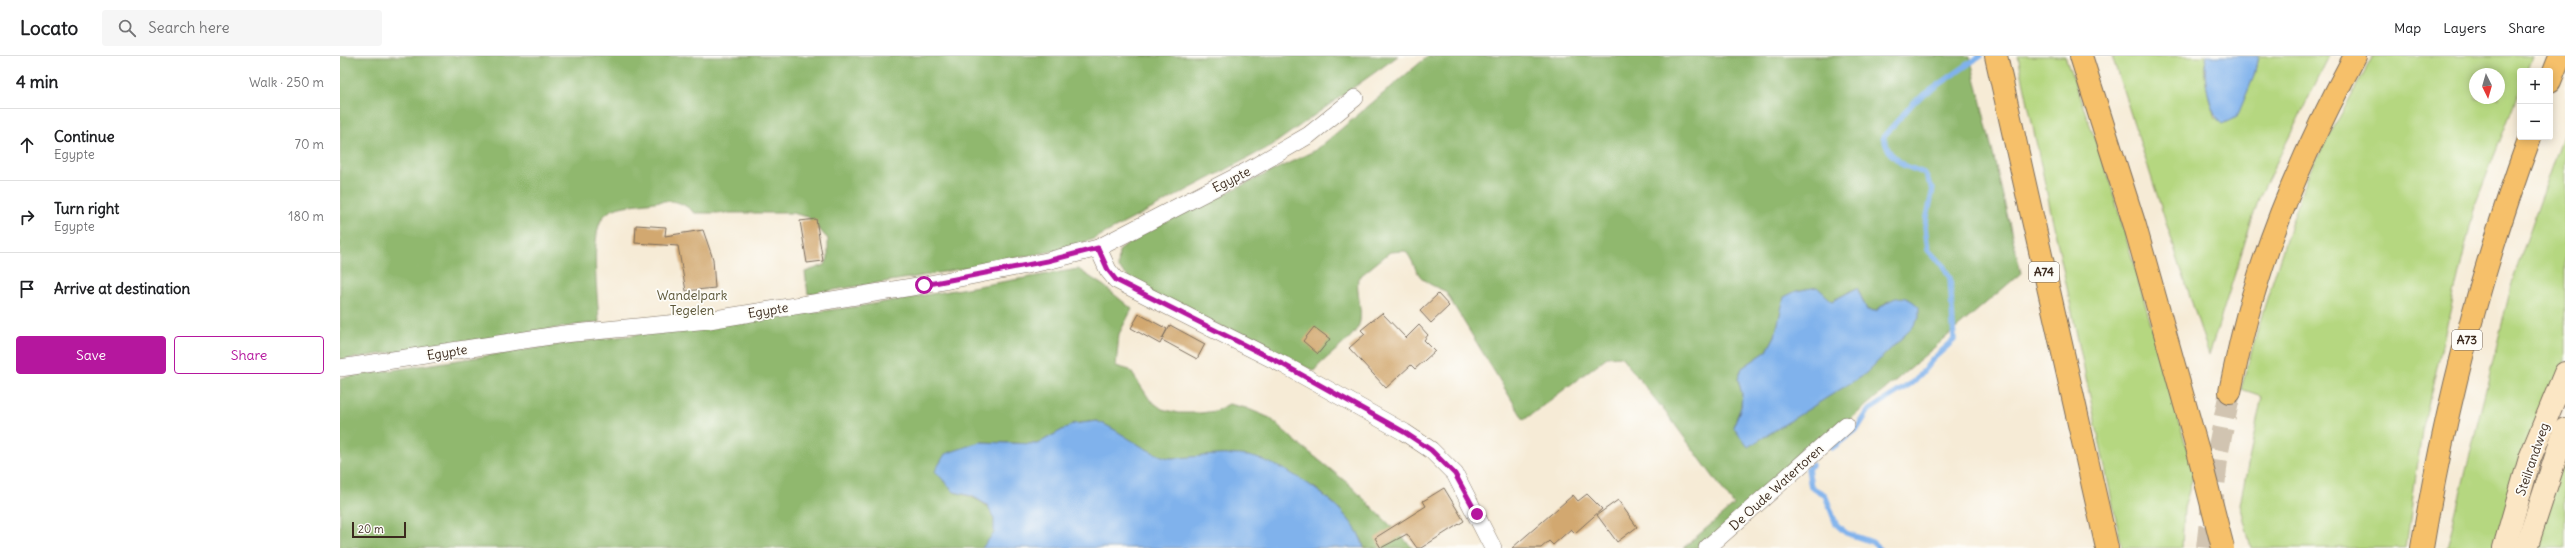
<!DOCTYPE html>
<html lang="en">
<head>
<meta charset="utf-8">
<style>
  :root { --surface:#fff; --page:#f6f6f6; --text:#202124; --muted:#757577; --line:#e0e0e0; --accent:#b5179e }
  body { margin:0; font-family:Delius,sans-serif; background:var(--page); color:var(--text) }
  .controls { position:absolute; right:12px; top:12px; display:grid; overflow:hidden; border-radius:4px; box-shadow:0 2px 10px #0003 }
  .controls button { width:36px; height:36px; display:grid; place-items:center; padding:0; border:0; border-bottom:1px solid var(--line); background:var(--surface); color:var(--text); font:20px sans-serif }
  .compass { position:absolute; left:2129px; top:12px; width:36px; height:36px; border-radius:50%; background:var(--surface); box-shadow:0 2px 10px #0003; rotate:175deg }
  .scale { position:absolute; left:12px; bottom:10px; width:54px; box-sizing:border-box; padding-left:4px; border:2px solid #3b2a1e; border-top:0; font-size:11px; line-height:14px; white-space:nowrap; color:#3b2a1e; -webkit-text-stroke:3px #fdfcf7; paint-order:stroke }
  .stop { position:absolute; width:12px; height:12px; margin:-9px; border:3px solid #b5179e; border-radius:50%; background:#fff }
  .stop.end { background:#b5179e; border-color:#fff; box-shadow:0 1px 4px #0008 }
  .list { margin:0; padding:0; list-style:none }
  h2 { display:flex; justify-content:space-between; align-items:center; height:52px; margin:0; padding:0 16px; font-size:17px }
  h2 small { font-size:13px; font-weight:400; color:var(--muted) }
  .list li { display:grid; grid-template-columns:26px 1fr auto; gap:12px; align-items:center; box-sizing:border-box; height:72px; padding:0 16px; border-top:1px solid var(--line) }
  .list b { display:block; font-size:15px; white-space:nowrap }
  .list p { margin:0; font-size:13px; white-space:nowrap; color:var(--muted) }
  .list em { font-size:13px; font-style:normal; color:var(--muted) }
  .actions { display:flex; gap:8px; padding:12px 16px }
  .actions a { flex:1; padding:9px 0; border:1px solid var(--accent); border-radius:4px; text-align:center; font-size:14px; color:var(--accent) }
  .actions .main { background:var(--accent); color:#fff }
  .icon { flex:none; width:22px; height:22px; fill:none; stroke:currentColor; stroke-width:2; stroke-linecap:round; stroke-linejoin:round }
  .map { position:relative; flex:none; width:2225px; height:492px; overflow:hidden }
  header { display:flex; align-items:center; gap:24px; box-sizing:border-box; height:56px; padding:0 20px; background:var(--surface); border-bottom:1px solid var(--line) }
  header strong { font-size:19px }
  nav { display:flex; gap:22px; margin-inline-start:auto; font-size:14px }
  .search { width:280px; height:36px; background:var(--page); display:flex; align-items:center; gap:10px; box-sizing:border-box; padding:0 14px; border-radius:4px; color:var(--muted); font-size:15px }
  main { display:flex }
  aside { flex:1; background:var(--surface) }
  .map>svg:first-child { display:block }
</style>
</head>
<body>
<header>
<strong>Locato</strong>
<div class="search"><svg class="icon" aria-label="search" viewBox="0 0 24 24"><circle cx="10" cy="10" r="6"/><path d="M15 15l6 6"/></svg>Search here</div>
<nav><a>Map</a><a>Layers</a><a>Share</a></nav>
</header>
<main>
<aside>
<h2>4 min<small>Walk · 250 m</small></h2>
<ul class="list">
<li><svg class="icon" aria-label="ahead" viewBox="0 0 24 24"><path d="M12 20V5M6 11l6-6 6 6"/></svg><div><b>Continue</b><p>Egypte</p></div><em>70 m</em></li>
<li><svg class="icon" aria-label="right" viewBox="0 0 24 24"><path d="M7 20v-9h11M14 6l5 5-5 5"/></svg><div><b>Turn right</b><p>Egypte</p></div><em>180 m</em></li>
<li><svg class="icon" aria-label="arrive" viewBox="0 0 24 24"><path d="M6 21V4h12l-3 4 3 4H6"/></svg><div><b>Arrive at destination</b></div></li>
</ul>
<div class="actions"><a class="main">Save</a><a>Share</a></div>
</aside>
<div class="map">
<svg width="2225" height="492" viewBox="0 0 2225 492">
  <rect width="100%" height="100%" fill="#fdfcf7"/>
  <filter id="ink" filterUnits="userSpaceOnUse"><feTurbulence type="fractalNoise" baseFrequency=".025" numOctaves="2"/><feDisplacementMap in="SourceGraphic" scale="8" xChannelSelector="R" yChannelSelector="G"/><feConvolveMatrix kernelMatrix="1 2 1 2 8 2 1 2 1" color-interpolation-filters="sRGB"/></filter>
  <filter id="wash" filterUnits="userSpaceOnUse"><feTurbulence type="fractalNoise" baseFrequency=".012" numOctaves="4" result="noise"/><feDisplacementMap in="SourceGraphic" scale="16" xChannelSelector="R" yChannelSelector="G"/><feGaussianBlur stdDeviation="0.9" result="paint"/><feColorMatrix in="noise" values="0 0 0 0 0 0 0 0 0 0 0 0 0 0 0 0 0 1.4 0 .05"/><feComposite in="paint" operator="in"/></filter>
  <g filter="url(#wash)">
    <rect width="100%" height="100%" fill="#f6ebd6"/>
    <g fill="#b5d780" stroke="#78804f" fill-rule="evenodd">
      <path d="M1678 0H1725L1768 119 1854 417 1844 452 1842 492H1782Z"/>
      <path d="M1772 0H1867C1860 18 1871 45 1875 63L1914 20 1918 0H1989L1919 142 1869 299Z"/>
      <path d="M2033 0H2193L2187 15H2180V33L2135 149 2082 375 2066 492H1911L1900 448 1922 340 1901 333 1923 255 1966 122ZM2135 18H2159V42H2135Z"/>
      <path d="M2225 74V307L2164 492H2107L2173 223Z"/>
      <path d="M2225 387V492H2192Z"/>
    </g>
    <g fill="#90b86e" stroke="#667146" fill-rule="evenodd">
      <path d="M0 0H1058L931 90 754 183 719 194 582 220 468 238 465 216 485 209 488 202V183L468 161 452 157H355C338 142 328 144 307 147 294 149 273 149 264 160 249 175 258 243 259 266L0 304Z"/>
      <path d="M1088 0H1630L1681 217 1360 492H1343L1394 449 1330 362 1281 300 1267 301 1184 364 1105 235C1095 231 1083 226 1078 217 1073 209 1072 202 1065 195L1050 196 1018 222C1016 237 1022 250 1020 265 1018 281 984 301 974 315L797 230 778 211 779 195 799 179 976 94ZM1517 232 1527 254 1536 255 1548 245 1393 371 1401 351 1402 338 1398 323 1402 312 1427 295 1435 280 1445 241 1492 245Z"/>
      <path d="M738 213 764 230 792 253 779 278 776 310 790 314 810 344 822 353 838 357H861L875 355 889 348 906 352 930 362 954 384 1010 429 1073 492H1024L1022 484 998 451 975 432 908 400 829 402 816 399 757 365 733 368 697 388 640 386 614 436C633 440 663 451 654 477 652 482 646 488 642 492H0V322L224 288 521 250Z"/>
    </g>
    <g fill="#80b2ec" stroke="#5e6e85">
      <path d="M1867 0H1918L1914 20 1897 61 1882 68C1870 59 1861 15 1867 0Z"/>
      <path d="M1477 231 1492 245 1517 232 1527 254 1536 255C1552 242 1562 234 1579 251V262L1572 272 1525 318 1408 391 1393 371 1401 351 1402 338 1398 323 1402 312 1427 295 1435 280 1444 241 1456 235Z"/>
      <path d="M757 365C782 375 803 396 829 402 855 402 883 396 908 400 946 407 1016 454 1024 492H642L654 477V463L647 449 632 440 614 436 595 415 605 398 640 386 697 388 733 368Z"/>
    </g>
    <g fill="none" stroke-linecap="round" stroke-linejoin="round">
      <g stroke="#80b2ec" stroke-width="5.5">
        <path d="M1492 392 1517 373 1529 354 1575 325 1593 303 1614 284 1610 222 1604 211 1588 194 1585 170 1593 133 1584 117 1563 109 1550 97 1543 81 1574 46 1640 0"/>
        <path d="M1472 409 1468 412 1471 431 1485 439 1496 468 1506 477 1532 486 1539 492"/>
      </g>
    </g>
    <g id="blocks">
      <g fill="#d2a86f">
        <path d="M476 163 483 205 467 207 460 165Z"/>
        <path d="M296 169 326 171 325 180 363 174 373 203 375 232 346 235 338 190 295 187Z"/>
        <path d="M1098 238 1109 250 1091 267 1080 255Z"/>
        <path d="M1042 257 1066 282 1079 269 1088 279 1084 284 1095 295 1075 313 1071 309 1046 332 1009 292 1025 278 1021 274Z"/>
        <path d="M799 258 827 273 822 283 830 269 865 288 857 303 822 284 820 288 791 272Z"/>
        <path d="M974 271 990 283 978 298 963 285Z"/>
        <path d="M1104 432 1124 465 1081 492H1077L1067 478 1041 492 1035 482 1086 450 1083 445Z"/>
        <path d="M1247 438 1262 453 1235 477 1231 473 1213 489 1209 485 1201 492H1172L1233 439 1238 445Z"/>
        <path d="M1278 444 1297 471 1277 486 1257 459Z"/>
      </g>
    </g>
  </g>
  <g filter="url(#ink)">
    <use href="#blocks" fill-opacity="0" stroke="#7c6e5e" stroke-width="1"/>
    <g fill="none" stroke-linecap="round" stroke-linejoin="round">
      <path stroke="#d1c4b1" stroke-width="22" stroke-dasharray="22 11" stroke-linecap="butt" d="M1867 492 1878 395 1890 336"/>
      <defs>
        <g id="street">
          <path d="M758 192 768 214 776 224 944 309 1064 376 1091 394 1115 418 1153 492"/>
          <path d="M0 312 224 278 369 264 584 229 707 205 758 192 909 114 969 79 1015 42"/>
          <path d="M1367 492 1506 369"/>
        </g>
        <g id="secondary">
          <path d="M2164 492 2190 402 2225 317"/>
          <path d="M2186 492 2225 373"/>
        </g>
        <g id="highway">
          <path d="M1656 0 1767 492"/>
          <path d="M1741 0 1795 170 1858 395"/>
          <path d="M2210 25 2220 0"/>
          <path d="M1890 336C1897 302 1904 267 1915 233 1939 152 1975 74 2015 0"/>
          <path d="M2082 492C2105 352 2141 214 2190 81"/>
        </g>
      </defs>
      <use href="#street" stroke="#7c6e5e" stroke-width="18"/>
      <use href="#secondary" stroke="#7c6e5e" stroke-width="24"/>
      <use href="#highway" stroke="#7c6e5e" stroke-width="24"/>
      <use href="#street" stroke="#fff" stroke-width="17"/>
      <use href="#secondary" stroke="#fbe6c4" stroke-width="22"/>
      <use href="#highway" stroke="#f6c06b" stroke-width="22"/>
      <defs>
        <path id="highway-bridge" d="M1858 395 1883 492"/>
      </defs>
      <use href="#highway-bridge" stroke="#7c6e5e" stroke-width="24" stroke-linecap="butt"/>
      <use href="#highway-bridge" stroke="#f6c06b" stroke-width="22"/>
    </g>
  </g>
  <g fill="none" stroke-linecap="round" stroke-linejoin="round" filter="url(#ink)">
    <path stroke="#b5179e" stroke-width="5" d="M584 229 707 205 758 192 768 214 776 224 944 309 1064 376 1091 394 1115 418 1137 458"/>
  </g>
  <g text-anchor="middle" stroke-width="3.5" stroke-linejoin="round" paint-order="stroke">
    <g fill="#fdfcf7" stroke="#75695f" stroke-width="1">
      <rect x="1689" y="206" width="30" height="20" rx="3"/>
      <rect x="2112" y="274" width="30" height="20" rx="3"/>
    </g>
    <g font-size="12" font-weight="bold" fill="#3b2a1e">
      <text x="1704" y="220">A74</text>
      <text x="2127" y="288">A73</text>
    </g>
    <g font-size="13" fill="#3b2a1e" stroke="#fdfcf7">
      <text transform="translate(891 123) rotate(-27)" y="5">Egypte</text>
      <text transform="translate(428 254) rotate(-9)" y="5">Egypte</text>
      <text transform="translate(107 296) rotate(-9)" y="5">Egypte</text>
      <text transform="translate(2192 403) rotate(-71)" y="5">Steilrandweg</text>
      <text transform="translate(1436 431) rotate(-42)" y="5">De Oude Watertoren</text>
    </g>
    <g font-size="13" fill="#5a5536" stroke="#fdfcf7">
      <text x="352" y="244">Wandelpark<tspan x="352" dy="15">Tegelen</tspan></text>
    </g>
  </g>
</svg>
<div class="controls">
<button>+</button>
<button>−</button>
</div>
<svg class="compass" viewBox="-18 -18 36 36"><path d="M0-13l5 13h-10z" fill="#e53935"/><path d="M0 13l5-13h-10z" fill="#757577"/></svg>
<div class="scale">20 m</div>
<div class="stop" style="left:584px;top:229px"></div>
<div class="stop end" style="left:1137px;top:458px"></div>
</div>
</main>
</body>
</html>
